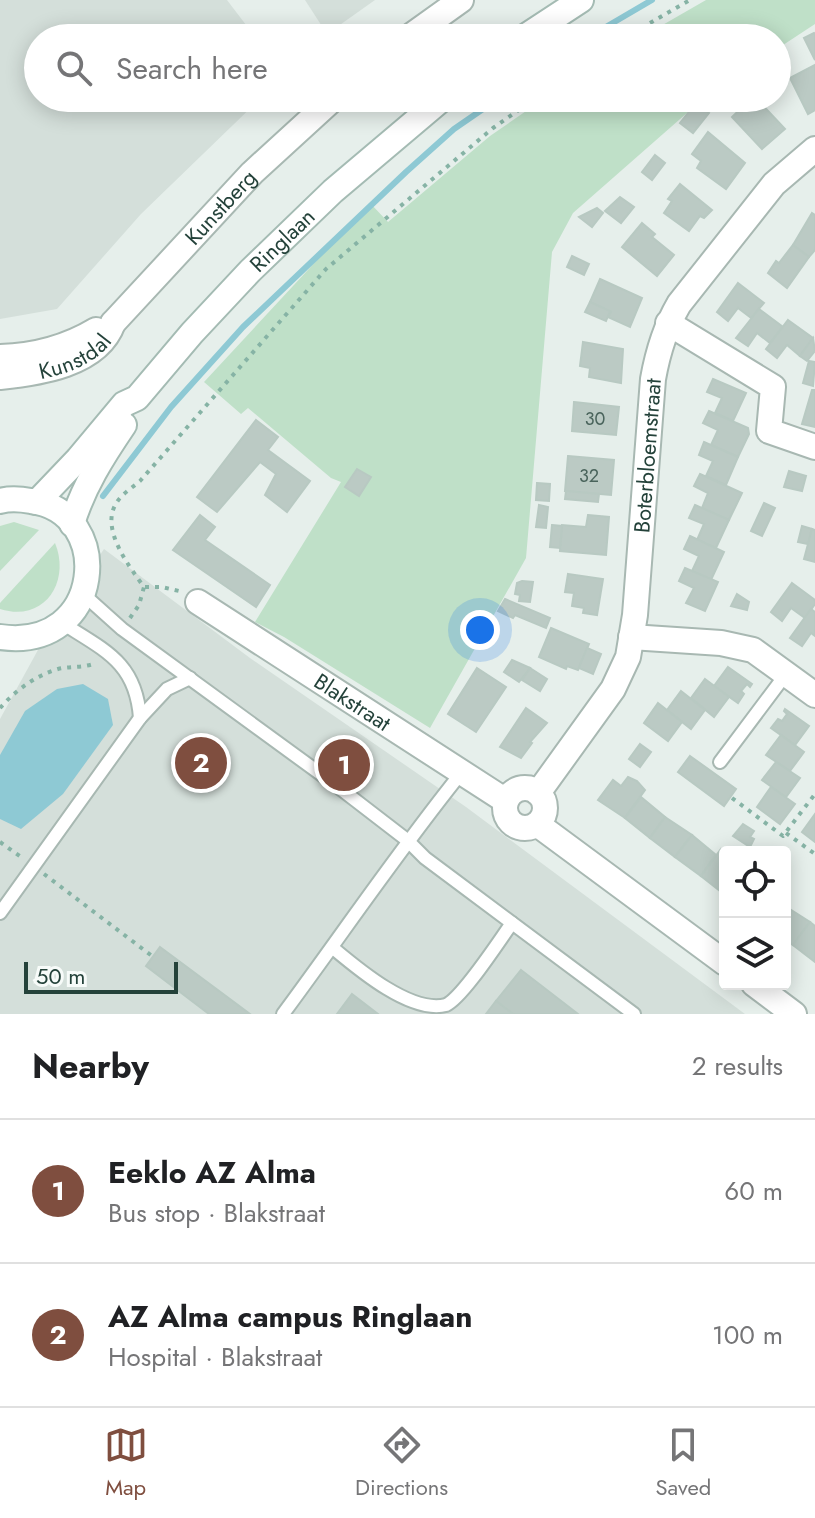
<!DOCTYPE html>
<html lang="en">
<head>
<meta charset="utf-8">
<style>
  :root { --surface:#fff; --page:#f2f2f2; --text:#202124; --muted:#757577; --line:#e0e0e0; --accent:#7f4e3f }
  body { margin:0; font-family:Jost,sans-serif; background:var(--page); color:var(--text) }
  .controls { position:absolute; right:24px; bottom:24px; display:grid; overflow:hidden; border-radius:8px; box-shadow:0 4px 20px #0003 }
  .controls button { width:72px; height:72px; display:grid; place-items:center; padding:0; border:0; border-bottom:2px solid var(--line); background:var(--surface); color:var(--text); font:40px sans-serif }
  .scale { position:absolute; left:24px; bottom:20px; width:154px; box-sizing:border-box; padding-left:8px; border:4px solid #24423a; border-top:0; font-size:22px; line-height:28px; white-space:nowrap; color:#24423a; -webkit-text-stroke:6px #f7fbf9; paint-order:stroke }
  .you { position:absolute; left:480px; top:630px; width:28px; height:28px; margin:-20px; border:6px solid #fff; border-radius:50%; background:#1a73e8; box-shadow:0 0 0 12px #1a73e833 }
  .badge { display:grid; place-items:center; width:52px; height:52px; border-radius:50%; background:var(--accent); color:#fff; font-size:26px; font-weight:700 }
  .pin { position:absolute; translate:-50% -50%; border:4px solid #fff; box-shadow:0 2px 8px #0006 }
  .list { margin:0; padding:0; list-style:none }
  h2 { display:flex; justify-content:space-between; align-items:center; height:104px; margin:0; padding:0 32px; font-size:34px }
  h2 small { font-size:26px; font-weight:400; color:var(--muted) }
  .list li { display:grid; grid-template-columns:52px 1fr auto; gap:24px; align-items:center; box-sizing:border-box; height:144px; padding:0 32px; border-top:2px solid var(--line) }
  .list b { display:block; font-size:30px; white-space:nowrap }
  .list p { margin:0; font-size:26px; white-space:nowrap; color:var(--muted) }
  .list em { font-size:26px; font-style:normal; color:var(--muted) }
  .icon { flex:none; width:44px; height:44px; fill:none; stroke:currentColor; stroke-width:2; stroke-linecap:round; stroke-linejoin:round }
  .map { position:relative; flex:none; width:815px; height:1014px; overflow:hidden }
  .search { position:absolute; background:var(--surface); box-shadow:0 4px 20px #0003; left:24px; right:24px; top:24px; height:88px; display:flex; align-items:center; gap:20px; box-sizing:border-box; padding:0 28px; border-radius:44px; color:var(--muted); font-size:30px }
  .sheet { height:392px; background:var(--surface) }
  nav { display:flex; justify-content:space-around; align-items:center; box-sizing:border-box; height:112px; border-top:2px solid var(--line); background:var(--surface); font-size:22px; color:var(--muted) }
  nav a { display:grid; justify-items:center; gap:4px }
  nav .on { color:var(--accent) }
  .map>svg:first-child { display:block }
</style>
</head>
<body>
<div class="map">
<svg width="815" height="1014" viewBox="0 0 815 1014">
  <rect width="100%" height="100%" fill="#e6efeb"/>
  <g fill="#d4dfda">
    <path d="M0 0H227L256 38H38V98H261L141 214 57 309 0 319Z"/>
    <path d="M305 0H375L327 34Z"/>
    <path d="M104 549 250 658 466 807 745 1014H0V719L44 639Z"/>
  </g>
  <g fill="#bfe0c8">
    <path d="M706 0H815V24L777 49V38H640Z"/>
    <path d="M545 98H704L573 213 552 252 526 558 430 728 284 637 255 622 341 482 331 478 248 408 241 414 204 382 370 203 388 222 490 136Z"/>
    <path d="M14 522 39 530 0 571V526Z"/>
    <path d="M55 543C71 582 44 623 0 609V603Z"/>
  </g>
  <path fill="#8ec9d4" d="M83 684 108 699 113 725 63 794 21 829 0 819V755L25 711 57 689Z"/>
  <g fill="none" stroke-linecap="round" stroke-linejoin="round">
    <g stroke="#8ec9d4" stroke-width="6">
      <path d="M587 38 652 0"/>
      <path d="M103 496 171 407 243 327 406 172 454 129 499 98"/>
    </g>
  </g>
  <g fill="#bbcac4" stroke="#b8c9c2" stroke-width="2">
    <path d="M814 33 815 34V60L804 38Z"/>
    <path d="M815 65V110L808 114 790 78Z"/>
    <path d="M752 98H756L785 129 762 149 732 117Z"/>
    <path d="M696 103 709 113 693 133 680 123Z"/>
    <path d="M708 132 745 163 726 189 697 168 701 161 692 154Z"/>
    <path d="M655 155 665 163 652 180 642 172Z"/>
    <path d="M680 184 712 210 704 218 700 216 689 231 664 213 672 201 668 199Z"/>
    <path d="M620 197 634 207 621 223 605 211Z"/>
    <path d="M597 208 603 213 592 227 579 217Z"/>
    <path d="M812 213 815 215V250L809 257 793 245Z"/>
    <path d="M642 223 655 234 652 237 674 255 657 276 622 247Z"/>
    <path d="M793 245 809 257 787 288 768 273 776 261 779 263Z"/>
    <path d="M572 256 589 264 584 275 567 267Z"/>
    <path d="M600 279 642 298 630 327 608 317 611 312 590 302Z"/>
    <path d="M738 283 764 303 751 318 738 308 728 321 717 312Z"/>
    <path d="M590 302 610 311 606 321 585 312Z"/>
    <path d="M759 309 783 327 770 343 757 333 748 346 736 338Z"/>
    <path d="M788 320 813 338 800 356 787 345 777 358 766 349Z"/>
    <path d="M813 338 815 351 807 361 800 356Z"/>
    <path d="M583 342 623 349 621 383 589 377 590 368 580 366Z"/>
    <path d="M809 361 815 362 813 386 803 383Z"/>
    <path d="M713 379 746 393 733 421 715 413 722 398 707 392Z"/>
    <path d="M812 390H815V427L802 424Z"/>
    <path d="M574 402 619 407 616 435 572 431Z"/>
    <path d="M709 411 748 428 749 434 738 457 711 445 718 430 703 423Z"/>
    <path d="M256 420 278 437 268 450 310 481 287 512 265 495 276 474 260 462 217 512 197 497Z"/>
    <path d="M704 442 738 457 726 485 706 476 713 461 699 455Z"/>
    <path d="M568 456 614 460 611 495 565 491Z"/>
    <path d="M357 469 371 477 359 496 345 487Z"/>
    <path d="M789 471 806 476 802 491 784 487Z"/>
    <path d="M700 474 742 493 729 520 702 508 708 493 694 486Z"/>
    <path d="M537 483 550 484 549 501 536 500Z"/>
    <path d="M566 491 599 494 598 502 565 499Z"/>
    <path d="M764 503 775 508 762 536 751 531Z"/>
    <path d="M539 505 548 507 546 528 536 527Z"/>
    <path d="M695 505 729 520 716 548 697 540 704 524 689 518Z"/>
    <path d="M200 515 215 527 205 540 270 585 256 607 173 550Z"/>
    <path d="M588 515 609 517 606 555 560 551 562 525 586 527Z"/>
    <path d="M552 525 562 526 560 548 550 547Z"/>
    <path d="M802 526 812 529 808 544 798 542Z"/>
    <path d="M812 529 815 530V562L804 559Z"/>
    <path d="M690 536 724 552 711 580 692 571 699 556 684 549Z"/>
    <path d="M685 568 718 582 705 611 686 603 694 588 679 581Z"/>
    <path d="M568 574 603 579 597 615 583 613 584 608 572 606 574 593 565 592Z"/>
    <path d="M522 581 533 582 530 602 519 601 520 595 515 594 517 583Z"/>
    <path d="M792 583 815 600V604L805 618 791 608 782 621 771 612Z"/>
    <path d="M737 594 749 602 747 610 731 606Z"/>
    <path d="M505 599 550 618 546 628 515 615 513 618 498 611Z"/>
    <path d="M811 609 815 612V636L811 633 802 646 790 638Z"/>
    <path d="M551 628 589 644 578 670 567 666 566 669 539 657Z"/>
    <path d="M587 648 601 654 593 674 579 668Z"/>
    <path d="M512 660 530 668 519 682 504 672Z"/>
    <path d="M728 667 752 684 750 687 747 684 741 691 744 694 738 703 714 686Z"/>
    <path d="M477 668 506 687 476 732 448 714Z"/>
    <path d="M530 668 547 679 540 691 522 680Z"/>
    <path d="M705 679 729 697 714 717 691 698Z"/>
    <path d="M681 691 705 710 691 729 667 710Z"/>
    <path d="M658 703 682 722 668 741 644 723Z"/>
    <path d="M526 708 547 723 530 742 532 743 521 758 500 747Z"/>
    <path d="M785 709 809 726 795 745 771 728 778 719 782 721 787 714 784 711Z"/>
    <path d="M781 735 804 752 790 771 766 755Z"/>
    <path d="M640 744 651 752 640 767 629 759Z"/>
    <path d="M690 756 736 789 724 806 678 772Z"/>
    <path d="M776 762 800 778 786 797 762 780Z"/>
    <path d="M628 777 637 781 645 790 625 818 598 800 613 780 621 786Z"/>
    <path d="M771 787 795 804 780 824 757 807Z"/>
    <path d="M641 797 665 817 650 838 625 818Z"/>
    <path d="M815 814V842L802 832Z"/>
    <path d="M665 817 692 835 675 857 650 838Z"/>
    <path d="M743 824 754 831 750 837 754 839 750 847 733 836Z"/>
    <path d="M692 835 716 855 701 876 675 857Z"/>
    <path d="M721 849 725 852V895L701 876Z"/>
    <path d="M785 906 810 922 793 945 785 939Z"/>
    <path d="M810 922 815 926V962L793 945Z"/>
    <path d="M160 947 250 1014H209L146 966Z"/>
    <path d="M521 970 578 1014H513L496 1001Z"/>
    <path d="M352 994 378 1014H337Z"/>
    <path d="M496 1001 513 1014H486Z"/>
  </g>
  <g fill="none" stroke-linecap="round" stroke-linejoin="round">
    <defs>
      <g id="service">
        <path d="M83 594 122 629 333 783 407 840 425 858 634 1014"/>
        <path d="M62 623C106 651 136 663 140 718"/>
        <path d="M720 762 786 674"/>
        <path d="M0 913 140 718 167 689 190 678"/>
        <path d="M333 948C358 969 411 1014 446 1005 463 997 499 941 512 923"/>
        <path d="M283 1014C343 933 399 850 462 772"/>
      </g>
      <g id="minor">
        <path d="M408 38 461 0"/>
        <path id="s1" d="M113 323 252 173 334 98"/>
        <path d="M668 323 773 387 769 431 815 447"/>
        <path id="s2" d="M198 602 506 801"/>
        <path d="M631 637 721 643 753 650 815 695"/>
        <circle cx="525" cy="808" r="20"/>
        <path id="s3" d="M538 793 613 689 628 657 635 615 653 379C658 351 665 328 679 304L774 184 815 149"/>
        <path d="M537 824 725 963"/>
        <path d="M754 984 794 1014"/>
      </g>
      <g id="tertiary">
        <path d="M0 357C35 356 66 348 96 330"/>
        <path id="s4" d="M0 377C39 373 98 365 113 323"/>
      </g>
      <g id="secondary">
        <path d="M523 38 581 0"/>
        <path d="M0 501C11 498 20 499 31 501 115 511 105 652 0 637"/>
        <path id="s5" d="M37 502 78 459 124 404 137 398 192 333 250 271 333 191 443 98"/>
        <path d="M72 524C83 487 103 456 124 425"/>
      </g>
    </defs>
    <use href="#service" stroke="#a8b8b2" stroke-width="16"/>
    <use href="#minor" stroke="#a8b8b2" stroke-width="28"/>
    <use href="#tertiary" stroke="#a8b8b2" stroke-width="28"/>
    <use href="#secondary" stroke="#a4bbb3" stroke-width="28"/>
    <g stroke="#86b3a5" stroke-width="4" stroke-dasharray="4 6" stroke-linecap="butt">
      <path d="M624 38 690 0"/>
      <path d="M145 587H162L179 591"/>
      <path d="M130 618 139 605 144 587C129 566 99 528 117 502 122 494 133 487 140 481L326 269 493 128 536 98"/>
      <path d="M0 708C16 690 35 676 58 669 70 666 84 668 96 663"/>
      <path d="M732 798 783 836 815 794"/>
      <path d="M786 833 815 854"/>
      <path d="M0 842 21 857"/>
      <path d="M44 874 152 956"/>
    </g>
    <use href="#service" stroke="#fff" stroke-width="12"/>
    <use href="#minor" stroke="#fff" stroke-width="24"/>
    <use href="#tertiary" stroke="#fff" stroke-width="24"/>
    <use href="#secondary" stroke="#fff" stroke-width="24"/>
  </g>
  <g text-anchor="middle" stroke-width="6" stroke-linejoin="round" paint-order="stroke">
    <g font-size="18" fill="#4a645c">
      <text x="595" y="425">30</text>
      <text x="589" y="482">32</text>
    </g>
    <g font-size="22" fill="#24423a" stroke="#f7fbf9">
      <text dy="8" stroke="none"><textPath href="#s1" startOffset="158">Kunstberg</textPath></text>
      <text dy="8" stroke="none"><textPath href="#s5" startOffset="360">Ringlaan</textPath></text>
      <text dy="8" stroke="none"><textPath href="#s4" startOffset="78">Kunstdal</textPath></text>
      <text dy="8" stroke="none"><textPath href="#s3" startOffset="366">Boterbloemstraat</textPath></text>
      <text dy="8" stroke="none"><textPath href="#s2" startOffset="184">Blakstraat</textPath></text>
    </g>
  </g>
</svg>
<div class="controls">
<button><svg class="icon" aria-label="locate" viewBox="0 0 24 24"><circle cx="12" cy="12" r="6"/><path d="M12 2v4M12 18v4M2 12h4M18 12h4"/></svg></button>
<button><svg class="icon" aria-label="layers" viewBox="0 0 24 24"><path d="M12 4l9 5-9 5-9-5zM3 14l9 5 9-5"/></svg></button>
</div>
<div class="scale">50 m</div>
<div class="you"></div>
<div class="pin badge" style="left:344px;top:765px">1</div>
<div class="pin badge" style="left:201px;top:763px">2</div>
<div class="search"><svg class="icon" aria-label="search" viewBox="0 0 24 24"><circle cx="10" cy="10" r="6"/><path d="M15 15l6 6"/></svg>Search here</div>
</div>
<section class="sheet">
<h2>Nearby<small>2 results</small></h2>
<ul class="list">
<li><span class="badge">1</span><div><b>Eeklo AZ Alma</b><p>Bus stop · Blakstraat</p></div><em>60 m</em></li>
<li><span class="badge">2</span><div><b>AZ Alma campus Ringlaan</b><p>Hospital · Blakstraat</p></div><em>100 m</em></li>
</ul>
</section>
<nav>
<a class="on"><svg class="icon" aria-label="map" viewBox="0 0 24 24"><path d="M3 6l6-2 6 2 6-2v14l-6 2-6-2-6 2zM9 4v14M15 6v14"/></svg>Map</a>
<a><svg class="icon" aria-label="directions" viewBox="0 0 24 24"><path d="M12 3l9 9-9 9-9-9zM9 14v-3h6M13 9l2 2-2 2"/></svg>Directions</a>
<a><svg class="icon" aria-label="saved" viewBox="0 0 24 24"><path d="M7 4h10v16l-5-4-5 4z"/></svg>Saved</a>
</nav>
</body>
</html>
